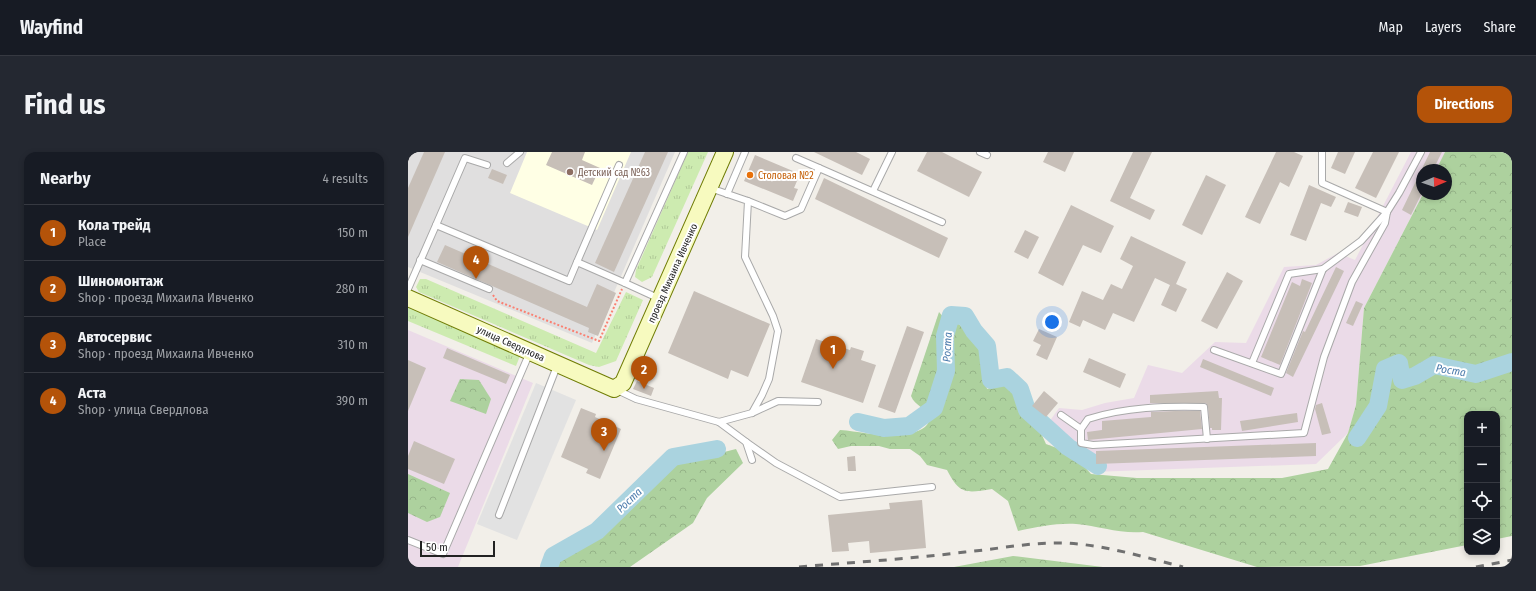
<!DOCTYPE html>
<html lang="en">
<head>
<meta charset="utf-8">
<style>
  :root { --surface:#171b24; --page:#242831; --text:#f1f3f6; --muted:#9ea1a6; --line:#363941; --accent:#b45309 }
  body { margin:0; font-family:"Fira Sans Condensed",sans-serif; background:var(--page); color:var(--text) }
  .controls { position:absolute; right:12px; bottom:12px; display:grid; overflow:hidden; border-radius:8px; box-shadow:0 2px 6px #0003 }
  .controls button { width:36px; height:36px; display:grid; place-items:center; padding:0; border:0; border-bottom:1px solid var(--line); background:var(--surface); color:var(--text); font:20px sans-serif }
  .compass { position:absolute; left:1008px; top:12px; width:36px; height:36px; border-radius:50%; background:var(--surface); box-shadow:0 2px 6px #0003; rotate:88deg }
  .scale { position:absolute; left:12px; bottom:10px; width:75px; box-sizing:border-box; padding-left:4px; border:2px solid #222; border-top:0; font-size:11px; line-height:14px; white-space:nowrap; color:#222; -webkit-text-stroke:3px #fff; paint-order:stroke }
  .you { position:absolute; left:644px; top:170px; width:14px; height:14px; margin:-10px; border:3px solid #fff; border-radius:50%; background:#1a73e8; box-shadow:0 0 0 6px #1a73e833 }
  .badge { display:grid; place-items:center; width:26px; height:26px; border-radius:50%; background:var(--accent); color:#fff; font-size:13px; font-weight:700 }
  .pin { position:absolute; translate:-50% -33px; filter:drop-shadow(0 1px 2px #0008) }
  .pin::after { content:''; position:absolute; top:21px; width:14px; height:12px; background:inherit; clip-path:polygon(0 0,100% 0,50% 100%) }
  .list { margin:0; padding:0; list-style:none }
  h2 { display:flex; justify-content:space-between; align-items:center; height:52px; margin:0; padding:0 16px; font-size:17px }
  h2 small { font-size:13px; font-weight:400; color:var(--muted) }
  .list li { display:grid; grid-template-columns:26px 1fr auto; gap:12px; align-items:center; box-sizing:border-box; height:56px; padding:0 16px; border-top:1px solid var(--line) }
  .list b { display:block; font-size:15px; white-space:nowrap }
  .list p { margin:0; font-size:13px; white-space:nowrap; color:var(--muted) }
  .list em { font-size:13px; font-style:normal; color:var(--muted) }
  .icon { flex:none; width:22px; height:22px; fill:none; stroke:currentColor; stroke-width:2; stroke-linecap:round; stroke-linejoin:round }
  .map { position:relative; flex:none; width:1104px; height:415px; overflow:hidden; border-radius:12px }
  header { display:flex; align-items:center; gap:24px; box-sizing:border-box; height:56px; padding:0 20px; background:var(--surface); border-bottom:1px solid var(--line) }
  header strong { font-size:19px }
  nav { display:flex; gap:22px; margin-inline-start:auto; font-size:14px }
  .intro { display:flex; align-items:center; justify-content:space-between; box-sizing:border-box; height:96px; padding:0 24px }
  h1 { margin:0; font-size:28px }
  .button { padding:10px 18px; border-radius:12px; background:var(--accent); color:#fff; font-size:14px; font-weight:700 }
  main { display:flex; gap:24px; padding:0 24px }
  aside { flex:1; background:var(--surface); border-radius:12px; box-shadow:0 2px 6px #0003 }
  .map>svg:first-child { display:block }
</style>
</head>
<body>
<header>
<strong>Wayfind</strong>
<nav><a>Map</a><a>Layers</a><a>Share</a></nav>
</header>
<div class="intro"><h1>Find us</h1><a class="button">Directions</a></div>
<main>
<aside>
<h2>Nearby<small>4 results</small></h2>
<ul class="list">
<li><span class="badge">1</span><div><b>Кола трейд</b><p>Place</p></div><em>150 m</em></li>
<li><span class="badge">2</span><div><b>Шиномонтаж</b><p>Shop · проезд Михаила Ивченко</p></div><em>280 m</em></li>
<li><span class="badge">3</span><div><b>Автосервис</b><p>Shop · проезд Михаила Ивченко</p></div><em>310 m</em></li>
<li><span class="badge">4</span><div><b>Аста</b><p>Shop · улица Свердлова</p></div><em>390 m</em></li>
</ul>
</aside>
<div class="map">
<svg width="1104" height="415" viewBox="0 0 1104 415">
  <defs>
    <pattern id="grass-tufts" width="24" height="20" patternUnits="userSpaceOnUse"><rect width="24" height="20" fill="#cdebb0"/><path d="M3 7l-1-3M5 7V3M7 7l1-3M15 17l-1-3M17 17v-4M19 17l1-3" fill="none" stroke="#b0c997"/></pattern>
    <pattern id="forest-crowns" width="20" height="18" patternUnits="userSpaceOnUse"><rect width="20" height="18" fill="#add19e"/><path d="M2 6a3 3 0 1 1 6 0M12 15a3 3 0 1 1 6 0" fill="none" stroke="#95b388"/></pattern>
  </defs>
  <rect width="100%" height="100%" fill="#f2efe9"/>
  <path fill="#e0dfdf" d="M0 0H267L184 191 0 115Z"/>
  <g fill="#ebdbe8">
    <path d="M1003 0H1037L1028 18H1014V42H1015L956 156 948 253 940 281 908 312 684 320 641 270 651 256 674 258 697 251 726 246 740 213 774 221 807 190 838 191 876 115 908 113 930 101 947 108Z"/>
    <path d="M0 178 125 231 50 415H0Z"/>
  </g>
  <path fill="#ffffe5" d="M119 0H223L189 78 102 41Z"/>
  <g fill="url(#grass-tufts)">
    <path d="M280 0H300L244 125 234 130 227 125 228 118Z"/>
    <path d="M12 127H18L188 201 218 140 235 148 208 209 191 215 181 213 11 140 8 135Z"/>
    <path d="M0 151 114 199 108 214 0 169Z"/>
  </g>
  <g fill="url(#forest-crowns)">
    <path d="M1037 0H1104V384L1089 387V262H1059V393L952 414 849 415 735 380C712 382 691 374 668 372 648 371 630 375 610 379L600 349 584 337C558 341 552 343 539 318L519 313 512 304 502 297H482L471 294H443L430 297 424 288 432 278C460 280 489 290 514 277 519 274 522 270 521 264 518 256 507 254 503 244L531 160 547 179 548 169 559 180 571 198 579 237 597 231 608 244 611 257 628 270 638 292 665 302 683 322 729 326H874L920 317 940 281 948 253 956 156 1015 42H1038V18H1028Z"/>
    <path d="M52 227 71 228 83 247 78 262 42 249Z"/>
    <path d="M328 297 335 311 299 346 285 371 222 415H147L149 408 193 380 253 316Z"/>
    <path d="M0 322 42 341 32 365 19 370 0 361Z"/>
    <path d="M605 404 695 415H696H546Z"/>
  </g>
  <path fill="#e2e2e2" d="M128 231 168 248 109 388 69 372Z"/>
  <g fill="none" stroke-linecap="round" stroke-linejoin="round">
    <g stroke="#aad3df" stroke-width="18">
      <path d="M450 270 476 276 501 274 526 256 538 219 537 184 543 163 557 164 566 179 579 194 583 228 599 225 612 237 619 258 660 295 690 314"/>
      <path d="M949 286 970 254 977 217 991 211 994 228 1007 224 1026 213 1068 222 1104 210"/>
      <path d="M141 415 145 404 189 379 265 305 309 297"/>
    </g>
  </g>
  <g fill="#c7bfb8">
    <path d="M16 0H37L0 85V36Z"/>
    <path d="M144 0H177L174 8 192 16 184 33 138 13Z"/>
    <path d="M237 0H260L206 120 187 111Z"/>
    <path d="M406 0H448L462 7 454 23Z"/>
    <path d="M519 0H534L574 20 561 45 509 19Z"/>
    <path d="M640 0H666L657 20 635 10Z"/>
    <path d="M725 0H744L722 46 747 58 742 68 702 49Z"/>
    <path d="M868 0H886L895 4 881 35 872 30 852 72 837 65Z"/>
    <path d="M930 0H947L937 22 923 16Z"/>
    <path d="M965 0H991L968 46 947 36Z"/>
    <path d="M1022 0H1034L1025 18H1014V41L1003 63 994 58Z"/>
    <path d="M347 3 392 22 386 36 390 37 385 49 336 29Z"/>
    <path d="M84 17 99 23 95 32 80 26Z"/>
    <path d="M798 23 818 33 794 83 774 73Z"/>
    <path d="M416 26 540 86 531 106 407 47Z"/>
    <path d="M901 33 928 45 923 55 913 51 898 89 882 83Z"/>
    <path d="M940 50 954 55 950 65 936 60Z"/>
    <path d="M663 53 706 74 693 101 675 93 655 134 630 121Z"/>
    <path d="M617 78 631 85 620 107 606 100Z"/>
    <path d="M723 84 778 110 768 132 779 137 768 160 753 153 762 133 747 126 726 170 705 161 697 178 675 168 672 175 661 170 674 139 695 148 703 132 714 137 725 114 712 107Z"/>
    <path d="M37 93 179 155 189 132 208 141 190 184 180 180 181 176 29 110Z"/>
    <path d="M928 115 936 119 885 225 878 221 895 179 897 180Z"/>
    <path d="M819 120 835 129 809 177 793 169Z"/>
    <path d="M894 127 904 131 872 213 853 205 884 130 892 134Z"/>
    <path d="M286 139 362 172 340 225 323 218 320 227 260 201Z"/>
    <path d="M948 149 955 152 945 174 938 171Z"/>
    <path d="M499 174 516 180 487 261 470 255Z"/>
    <path d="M631 177 649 185 639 208 628 203 633 193 625 189Z"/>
    <path d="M408 187 442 198 443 195 456 199 453 208 468 213 455 251 393 230Z"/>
    <path d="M39 196 102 223 98 232 35 206Z"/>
    <path d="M681 206 718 222 712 236 675 220Z"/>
    <path d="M795 207 866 236 863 244 792 215Z"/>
    <path d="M0 208 18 216 0 259Z"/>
    <path d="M229 229 246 236 243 244 225 237Z"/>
    <path d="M636 239 650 251 638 265 624 254Z"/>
    <path d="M810 239 811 246H814L813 278H804V276H802L800 255 798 251H742V243Z"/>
    <path d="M914 251 923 281 914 283 907 257 908 253Z"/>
    <path d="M173 256 188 262 187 265 213 277 192 327 178 321 180 317 153 305Z"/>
    <path d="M767 259H792L794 277 680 288 679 280 694 278V269L743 265V260Z"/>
    <path d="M889 261 890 270 834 279 832 269Z"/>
    <path d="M6 289 47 307 36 332 0 317V304Z"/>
    <path d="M908 291V304L688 312V299Z"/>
    <path d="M447 304 448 319H440L439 305Z"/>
    <path d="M514 348 518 396 462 401 461 389 440 391 441 399 424 400 420 363 482 357 481 351Z"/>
  </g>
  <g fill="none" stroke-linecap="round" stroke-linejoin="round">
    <defs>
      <g id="lane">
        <path d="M572 0 579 3"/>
        <path d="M914 0V31L979 60"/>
        <path d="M388 6 411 16"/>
        <path d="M99 11 112 0"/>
        <path d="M302 36 340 49 337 105 365 164 370 179 361 227 354 243 344 261"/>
        <path d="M465 39 484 0"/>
        <path d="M319 42 337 0"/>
        <path d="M340 49 377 64 393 57 411 16 534 70"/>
        <path d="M28 73 57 6 79 13"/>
        <path d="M12 108 81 137"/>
        <path d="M169 110 211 13"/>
        <path d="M217 131 252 147"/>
        <path d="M0 137 28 73 161 129 169 110 217 131 276 0"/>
        <path d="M806 198 873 222 915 117 953 89 979 60 991 41 1013 0"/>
        <path d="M844 211 881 122 915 117"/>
        <path d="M207 237 228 247 311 270 344 261 370 249 410 250"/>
        <path d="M653 263 673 277V291L685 293 896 281 916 205 944 130 977 71 979 60"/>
        <path d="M311 270 338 290 344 308"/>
        <path d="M673 277 680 267C717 255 758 254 796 255L799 287"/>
        <path d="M338 290 368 311 432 345 524 335"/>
        <path d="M91 363 149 214"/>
        <path d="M0 388 35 402 122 200"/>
      </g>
      <path id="secondary" d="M0 146 206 237 215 231 317 0"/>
    </defs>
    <use href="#lane" stroke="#a9a9a9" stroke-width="8"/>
    <use href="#secondary" stroke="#707d05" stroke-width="18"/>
    <path stroke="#fa8072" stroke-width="2" stroke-dasharray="2 2" stroke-linecap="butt" d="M85 143 89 149 191 189 214 137"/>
    <use href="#lane" stroke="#fff" stroke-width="6"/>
    <use href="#secondary" stroke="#f7fabf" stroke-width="16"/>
    <g stroke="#707070" stroke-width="3" stroke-dasharray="8 8" stroke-linecap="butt">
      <path d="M391 415C447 410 502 407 557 400 590 397 623 390 657 391 697 393 736 405 775 415"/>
      <path d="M1068 415 1104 408"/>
    </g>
  </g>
  <circle fill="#8d6e63" stroke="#fff" stroke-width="1.5" cx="162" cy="20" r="4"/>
  <circle fill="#e8710a" stroke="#fff" stroke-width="1.5" cx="342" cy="23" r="4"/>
  <g text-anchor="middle" stroke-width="4" stroke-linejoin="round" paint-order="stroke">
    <g font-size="10" fill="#785e54" stroke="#fff" text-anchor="start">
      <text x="170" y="24">Детский сад №63</text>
    </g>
    <g font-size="10" fill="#c56008" stroke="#fff" text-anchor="start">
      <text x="350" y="27">Столовая №2</text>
    </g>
    <g font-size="10" fill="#222" stroke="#fff">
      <text transform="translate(264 121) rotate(-66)" y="4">проезд Михаила Ивченко</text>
      <text transform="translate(103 191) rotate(24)" y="4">улица Свердлова</text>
    </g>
    <g font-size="11" font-style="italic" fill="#4a7aab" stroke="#fff">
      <text transform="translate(539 195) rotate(-87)" y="4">Роста</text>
      <text transform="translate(1043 218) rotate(9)" y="4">Роста</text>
      <text transform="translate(221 348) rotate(-44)" y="4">Роста</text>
    </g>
  </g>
</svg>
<div class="controls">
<button>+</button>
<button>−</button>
<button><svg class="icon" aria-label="locate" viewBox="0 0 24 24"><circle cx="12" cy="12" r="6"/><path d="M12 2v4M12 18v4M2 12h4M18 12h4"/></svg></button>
<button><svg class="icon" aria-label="layers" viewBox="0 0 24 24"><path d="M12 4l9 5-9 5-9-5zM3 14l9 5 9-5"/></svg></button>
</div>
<svg class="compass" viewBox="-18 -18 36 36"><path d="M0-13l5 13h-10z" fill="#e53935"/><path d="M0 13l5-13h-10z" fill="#9ea1a6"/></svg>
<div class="scale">50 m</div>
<div class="you"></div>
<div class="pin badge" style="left:425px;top:217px">1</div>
<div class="pin badge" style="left:236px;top:237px">2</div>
<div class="pin badge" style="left:196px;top:299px">3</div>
<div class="pin badge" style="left:68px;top:127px">4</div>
</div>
</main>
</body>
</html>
